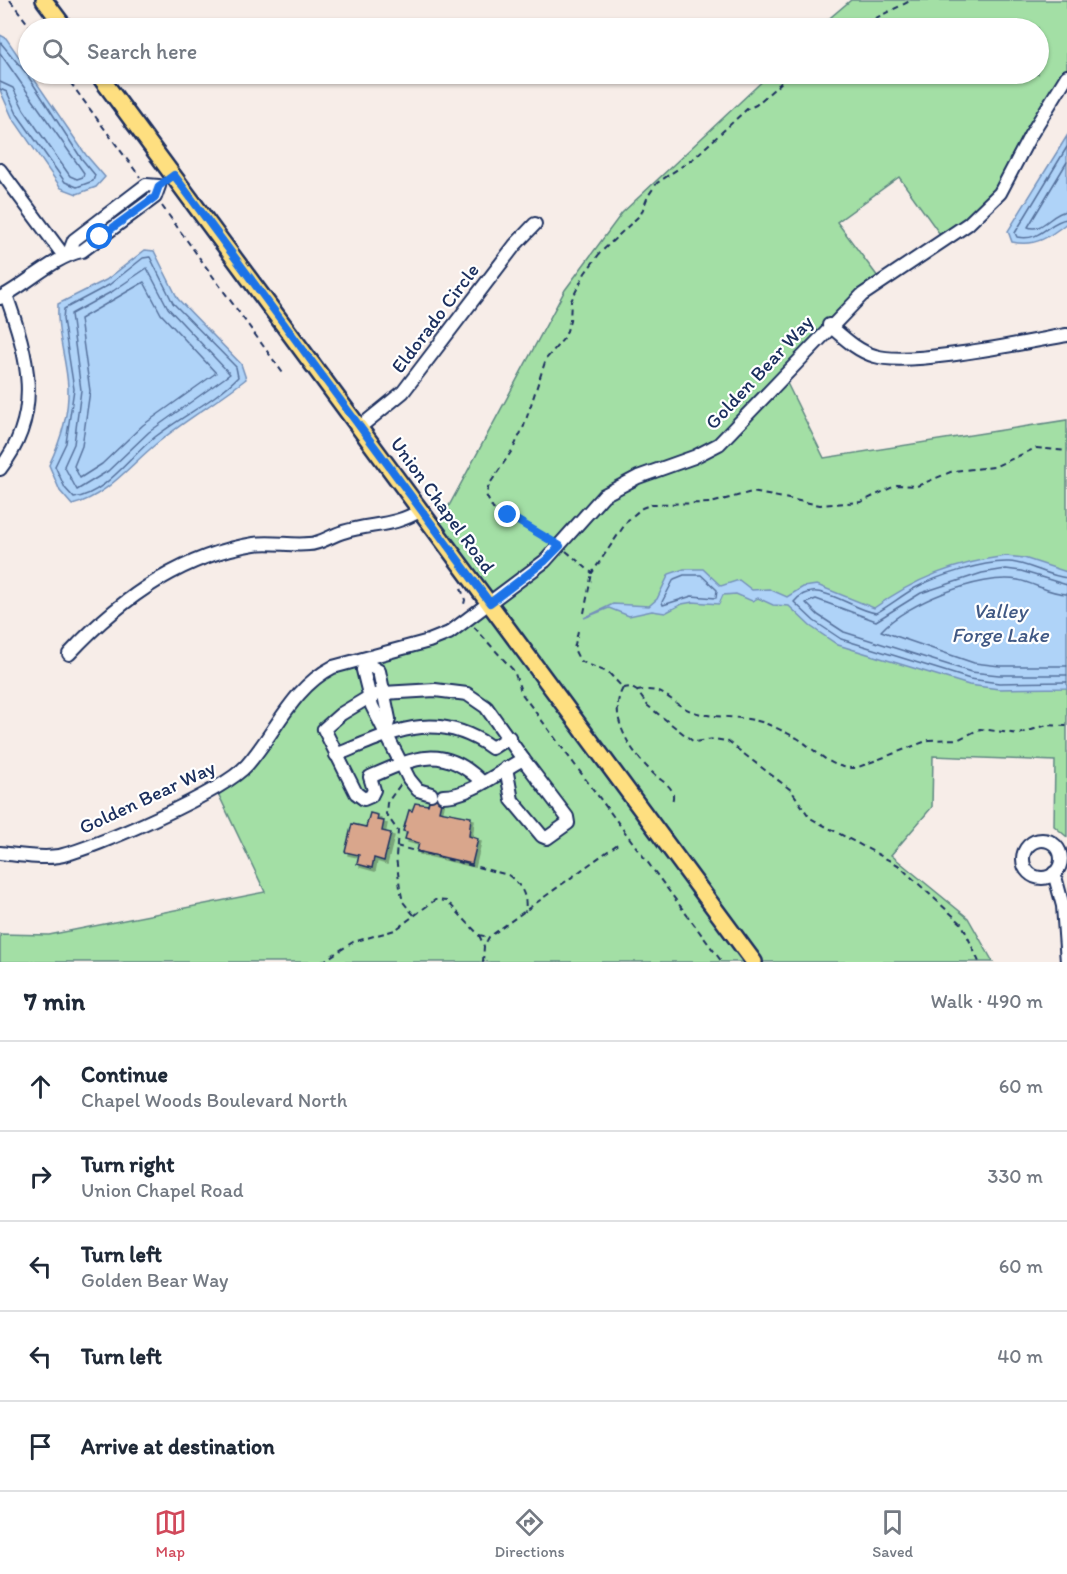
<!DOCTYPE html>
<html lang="en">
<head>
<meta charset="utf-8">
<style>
  :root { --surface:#fff; --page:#f2f2f3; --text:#1f2937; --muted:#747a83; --line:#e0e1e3; --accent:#d1495b }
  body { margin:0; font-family:Itim,sans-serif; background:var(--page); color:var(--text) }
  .stop { position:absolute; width:18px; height:18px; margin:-14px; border:4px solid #1a73e8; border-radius:50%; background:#fff }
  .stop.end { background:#1a73e8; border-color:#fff; box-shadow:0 2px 6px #0008 }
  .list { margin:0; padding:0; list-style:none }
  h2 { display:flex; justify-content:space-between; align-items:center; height:78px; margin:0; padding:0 24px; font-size:26px }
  h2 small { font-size:20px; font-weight:400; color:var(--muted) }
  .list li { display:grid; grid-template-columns:39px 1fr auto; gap:18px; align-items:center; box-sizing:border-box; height:90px; padding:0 24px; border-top:2px solid var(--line) }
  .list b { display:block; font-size:22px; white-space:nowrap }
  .list p { margin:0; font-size:20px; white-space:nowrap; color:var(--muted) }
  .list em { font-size:20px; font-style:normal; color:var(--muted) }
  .icon { flex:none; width:33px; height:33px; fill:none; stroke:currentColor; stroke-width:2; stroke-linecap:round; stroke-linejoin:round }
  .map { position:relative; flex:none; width:1067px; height:962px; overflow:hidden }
  .search { position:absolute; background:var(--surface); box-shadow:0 2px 4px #0004; left:18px; right:18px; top:18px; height:66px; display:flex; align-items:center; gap:15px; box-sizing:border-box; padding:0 21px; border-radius:33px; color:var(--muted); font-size:22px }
  .sheet { height:528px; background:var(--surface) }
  nav { display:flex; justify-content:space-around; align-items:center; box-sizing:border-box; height:84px; border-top:2px solid var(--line); background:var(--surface); font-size:16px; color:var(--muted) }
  nav a { display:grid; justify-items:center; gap:3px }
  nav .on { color:var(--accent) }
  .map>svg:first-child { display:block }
</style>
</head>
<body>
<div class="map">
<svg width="1067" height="962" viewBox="0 0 1067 962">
  <defs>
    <filter id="shadow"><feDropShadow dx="3" dy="3" stdDeviation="0" flood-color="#0004"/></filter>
  </defs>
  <rect width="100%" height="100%" fill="#f7ede8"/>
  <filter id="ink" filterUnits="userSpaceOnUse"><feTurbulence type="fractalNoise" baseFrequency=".0167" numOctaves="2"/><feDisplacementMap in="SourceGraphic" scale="12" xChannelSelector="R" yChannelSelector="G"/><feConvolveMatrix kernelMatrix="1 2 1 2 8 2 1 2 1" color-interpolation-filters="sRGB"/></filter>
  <g filter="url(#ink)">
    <path fill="#a3dfa5" stroke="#5f8782" stroke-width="1.5" d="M851 0H1067V76L1000 193 944 240 899 177 837 222 881 281 783 375 824 458 1067 420V837L1054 826 1055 761 933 756 932 807 891 855 968 918 993 962H0V934L49 935 265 892 216 789 226 783 319 675 414 646 490 604 436 530 565 290 622 213 770 74H1038V28H818Z"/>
    <g fill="#afd3f8" stroke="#7491ba" stroke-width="1.5">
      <path d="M0 35 6 38 86 155 105 177 96 187 77 194 61 188 12 117 0 90Z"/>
      <path d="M1067 136V223C1049 237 1036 247 1012 242L1008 231Z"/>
      <path d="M145 250 154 251 178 299 241 364 246 379C217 402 185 420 156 444 129 466 107 496 72 505L60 491 49 465C60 442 69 415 68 388 67 360 56 333 58 304L106 280Z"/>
      <path d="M1006 556 1024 558 1067 572V688L999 689 969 685 838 645 810 626 789 606 773 605 758 598 752 601 736 594 723 595 719 604 693 602 682 604 665 613 652 611 629 616 609 608 584 618 613 604 649 606 657 599 669 574 684 569H703L721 586 739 580 752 590 769 589 787 597 803 587 817 585 874 608C916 578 955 563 1006 556Z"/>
    </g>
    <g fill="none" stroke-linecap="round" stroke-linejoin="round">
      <g stroke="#56719c" stroke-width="1.5">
        <path d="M0 42 26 73 81 158 95 175 93 181 77 187 65 182 17 114 7 92 0 89"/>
        <path d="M0 53 84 173 83 177 77 179 70 176 24 110 13 88 0 82"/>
        <path d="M1067 147 1015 233 1017 237C1042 242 1048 221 1067 219"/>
        <path d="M1067 162 1028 227C1042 233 1052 212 1067 211"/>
        <path d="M150 257 173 303 236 367 238 377C214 401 182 416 155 437 130 456 107 493 74 498L65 488 55 466 66 443 74 389 63 319 64 309 109 285 143 258Z"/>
        <path d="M147 268 168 308 230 374 149 432 108 471 77 490 64 466 74 444 81 390 71 314 113 291Z"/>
        <path d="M144 282 161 314 216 373 143 425 102 464 80 478 74 466 82 446 90 391 80 319Z"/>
        <path d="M684 575H701L717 590 716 598 692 596 663 605 662 602 674 579Z"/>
        <path d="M1067 578C1047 576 1029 563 1009 562 983 561 937 576 915 588 901 596 889 606 876 613 850 610 816 575 794 602L814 621 841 639 970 679 999 683 1067 682"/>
        <path d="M1067 585 1021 571 1006 569 982 573 921 593 876 621 816 599 806 603 818 615 844 632 971 672 999 675H1067"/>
        <path d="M1067 594C1050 594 1034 583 1018 580 981 573 905 604 881 631L974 663 1000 666H1067"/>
      </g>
    </g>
    <g fill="#d9a68c" stroke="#1b2f5e" stroke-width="1.5" filter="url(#shadow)">
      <path d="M432 790 443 793 439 811 471 817 469 836 478 839 472 864 417 851 419 843 405 839 407 832 403 831 409 810 412 811 415 803 428 805Z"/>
      <path d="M370 813 378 815 377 820 384 821 382 831 391 833 384 861 374 858 372 868 357 864 359 855 345 852 352 824 366 827Z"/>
    </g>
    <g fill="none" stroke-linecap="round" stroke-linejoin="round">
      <defs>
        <g id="minor">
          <path d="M0 170 64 256"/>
          <path d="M0 298C26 285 55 256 82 251L155 197 159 186 146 185 74 240 69 253"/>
          <path d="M829 325C843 337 857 351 875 356 908 367 1027 342 1067 335"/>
          <path d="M360 427 403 392 515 245 535 224"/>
          <path d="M0 469C44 413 28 356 6 295"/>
          <path d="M69 654C119 600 180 556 254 544 272 541 290 546 309 544 320 544 332 535 343 532 372 523 394 527 421 510"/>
          <path d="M369 660 370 666 379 671 389 719 386 729"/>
          <path d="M370 666 363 670 372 706 409 779 418 790 431 794"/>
          <path d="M336 755C393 732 436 708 492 748L509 737"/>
          <path d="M482 782C443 743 413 758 370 777L374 790 371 796 364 799 356 793 324 729 341 714 369 697 383 693 435 690 467 694 486 707 523 759"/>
          <path d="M443 796C470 796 499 772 523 759L567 817 568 823 547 838 542 836 512 800 506 768"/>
          <circle cx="1042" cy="859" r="19"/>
          <path d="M0 853C19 855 40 859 59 856 96 848 223 792 247 765 276 732 292 688 333 667L429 641 449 633 545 561 604 495 638 477 694 457 719 444 862 295 968 224 1000 193 1030 136 1067 76"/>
          <path d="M1054 873 1063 906 1067 962"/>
        </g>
        <g id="major">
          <path d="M44 0 65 28"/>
          <path d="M98 74 754 962"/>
        </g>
      </defs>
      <use href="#minor" stroke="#1b2f5e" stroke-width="16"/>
      <use href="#major" stroke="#1b2f5e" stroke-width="20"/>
      <g stroke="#1b2f5e" stroke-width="2" stroke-dasharray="6 4.5" stroke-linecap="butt">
        <path d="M10 0 31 28"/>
        <path d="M856 28 912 0"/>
        <path d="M64 74 140 177"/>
        <path d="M162 206 285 376"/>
        <path d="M550 539 513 516 493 509 486 495 489 485 513 449 524 426 546 359 565 337 570 321 571 301 585 273 600 253 641 214 648 196 657 183 694 158 747 109 756 105 791 74"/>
        <path d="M566 551 592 573 628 520 642 508 653 504 711 503 752 492 820 505 861 502 897 485 917 486 953 471 994 467 1036 448 1067 451"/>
        <path d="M461 588 465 600 463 608"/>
        <path d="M584 613 592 573"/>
        <path d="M474 627 514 671 522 694 722 962"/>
        <path d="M578 631 574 649 580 661 609 673 623 688C606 717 633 755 655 775 660 780 669 784 672 791 674 796 673 800 671 804"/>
        <path d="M623 688 630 687 637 691 648 706 694 742 714 739 727 741 791 790 810 818 898 865 962 924 979 962"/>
        <path d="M637 691C666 686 668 702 691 711 716 720 742 714 767 724 777 728 787 733 797 738 818 751 829 769 856 768L929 740 959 739 980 729 1019 734 1047 725 1067 726"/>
        <path d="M400 785 387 803 386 814 398 831 396 857 400 888 403 902 414 915"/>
        <path d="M396 846 508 875C521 884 528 896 525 912"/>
        <path d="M479 935 484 946"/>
        <path d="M322 962 353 942 395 930 435 900 447 901 479 935 489 937"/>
        <path d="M483 962 484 946 489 937 619 843"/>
      </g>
      <use href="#minor" stroke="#fff" stroke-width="12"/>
      <use href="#major" stroke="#fedf80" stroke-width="15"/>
    </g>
  </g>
  <g fill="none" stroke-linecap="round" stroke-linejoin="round" filter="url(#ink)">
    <path stroke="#1a73e8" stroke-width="8" d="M100 237 155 197 159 186 174 175 490 603 545 561 560 546 508 515"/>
  </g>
  <g text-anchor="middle" stroke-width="4.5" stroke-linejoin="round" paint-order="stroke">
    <g font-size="20" fill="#1b2f5e" stroke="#fff">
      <text transform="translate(435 318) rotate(-53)" y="7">Eldorado Circle</text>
      <text transform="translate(759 372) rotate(-47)" y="7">Golden Bear Way</text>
      <text transform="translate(443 505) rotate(54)" y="7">Union Chapel Road</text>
      <text transform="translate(147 797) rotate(-25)" y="7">Golden Bear Way</text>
    </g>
    <g font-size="21" font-style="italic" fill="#405884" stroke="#fff">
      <text x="1000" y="618">Valley<tspan x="1000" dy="24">Forge Lake</tspan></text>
    </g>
  </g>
</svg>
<div class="stop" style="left:100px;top:237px"></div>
<div class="stop end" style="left:508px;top:515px"></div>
<div class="search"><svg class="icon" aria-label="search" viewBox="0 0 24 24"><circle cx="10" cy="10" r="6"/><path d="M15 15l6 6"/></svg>Search here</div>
</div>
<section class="sheet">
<h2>7 min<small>Walk · 490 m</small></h2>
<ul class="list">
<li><svg class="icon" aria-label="ahead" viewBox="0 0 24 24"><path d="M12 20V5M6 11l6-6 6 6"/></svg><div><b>Continue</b><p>Chapel Woods Boulevard North</p></div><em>60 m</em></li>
<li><svg class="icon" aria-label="right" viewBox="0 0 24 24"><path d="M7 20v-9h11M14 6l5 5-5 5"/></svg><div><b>Turn right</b><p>Union Chapel Road</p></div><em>330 m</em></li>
<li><svg class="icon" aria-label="left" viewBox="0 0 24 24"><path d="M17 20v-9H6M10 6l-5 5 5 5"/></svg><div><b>Turn left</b><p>Golden Bear Way</p></div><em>60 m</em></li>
<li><svg class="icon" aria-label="left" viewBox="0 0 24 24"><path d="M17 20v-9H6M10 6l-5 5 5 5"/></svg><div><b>Turn left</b></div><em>40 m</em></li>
<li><svg class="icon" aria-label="arrive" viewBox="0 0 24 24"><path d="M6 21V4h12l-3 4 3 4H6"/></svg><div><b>Arrive at destination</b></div></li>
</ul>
</section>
<nav>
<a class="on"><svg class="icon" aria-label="map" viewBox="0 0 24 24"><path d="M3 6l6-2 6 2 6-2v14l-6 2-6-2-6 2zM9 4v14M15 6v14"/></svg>Map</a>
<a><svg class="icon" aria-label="directions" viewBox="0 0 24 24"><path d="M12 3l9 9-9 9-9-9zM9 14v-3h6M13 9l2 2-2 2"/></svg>Directions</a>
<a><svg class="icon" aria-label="saved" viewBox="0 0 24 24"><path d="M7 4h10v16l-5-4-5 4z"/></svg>Saved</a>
</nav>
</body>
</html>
